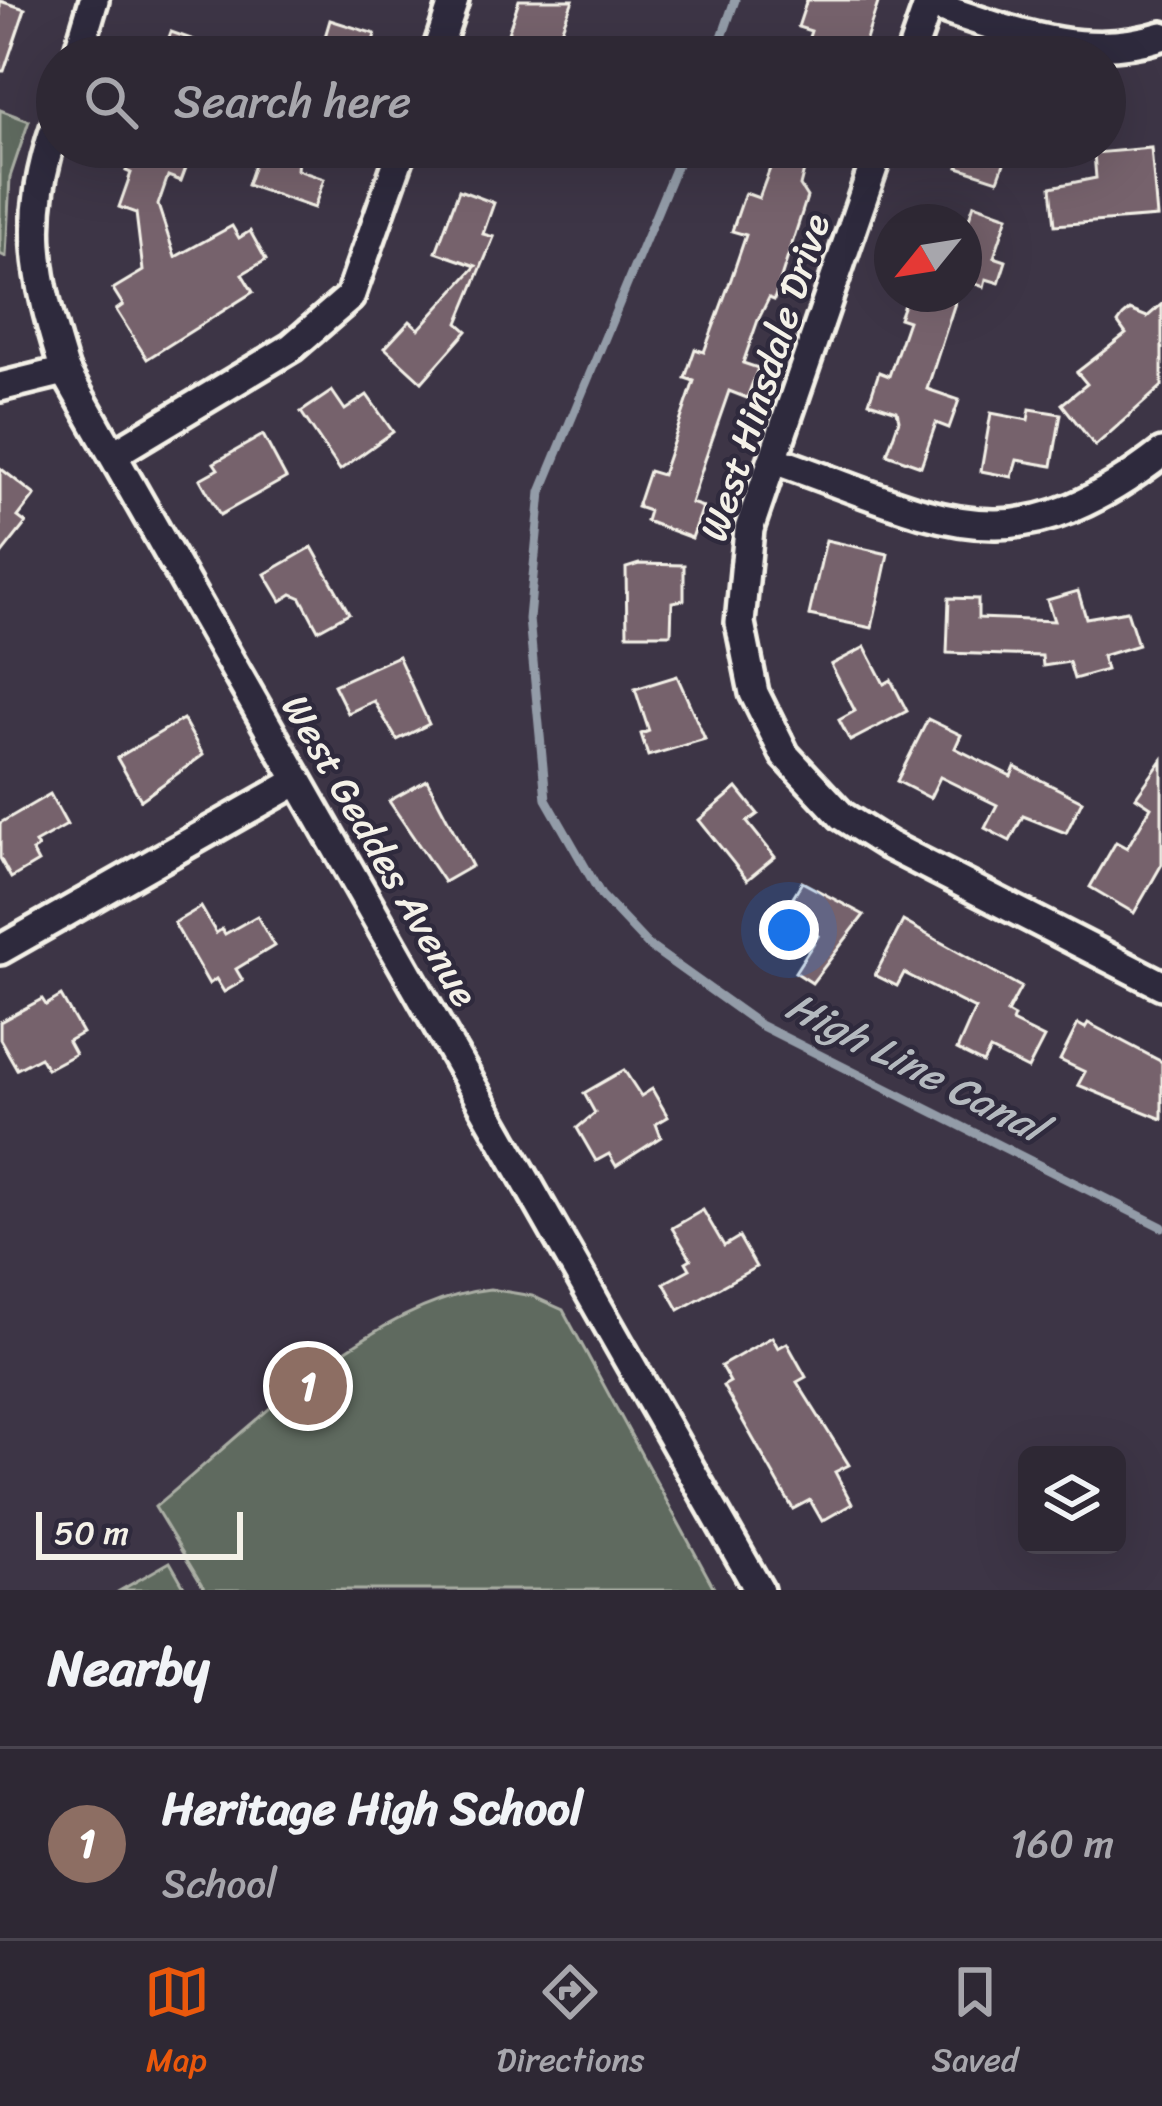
<!DOCTYPE html>
<html lang="en">
<head>
<meta charset="utf-8">
<style>
  :root { --surface:#2e2834; --page:#3a3440; --text:#f1f3f6; --muted:#a7a6ac; --line:#49444f; --accent:#ea580c }
  body { margin:0; font-family:Sriracha,sans-serif; background:var(--page); color:var(--text) }
  .controls { position:absolute; right:36px; bottom:36px; display:grid; overflow:hidden; border-radius:18px; box-shadow:0 12px 48px #0002 }
  .controls button { width:108px; height:108px; display:grid; place-items:center; padding:0; border:0; border-bottom:3px solid var(--line); background:var(--surface); color:var(--text); font:60px sans-serif }
  .compass { position:absolute; left:874px; top:204px; width:108px; height:108px; border-radius:50%; background:var(--surface); box-shadow:0 12px 48px #0002; rotate:240deg }
  .scale { position:absolute; left:36px; bottom:30px; width:207px; box-sizing:border-box; padding-left:12px; border:6px solid #f4f1e8; border-top:0; font-size:33px; line-height:42px; white-space:nowrap; color:#f4f1e8; -webkit-text-stroke:9px #2f2a3d; paint-order:stroke }
  .you { position:absolute; left:789px; top:930px; width:42px; height:42px; margin:-30px; border:9px solid #fff; border-radius:50%; background:#1a73e8; box-shadow:0 0 0 18px #1a73e833 }
  .badge { display:grid; place-items:center; width:78px; height:78px; border-radius:50%; background:var(--accent); color:#fff; font-size:39px; font-weight:700 }
  .pin { position:absolute; translate:-50% -50%; border:6px solid #fff; box-shadow:0 3px 12px #0006 }
  .list { margin:0; padding:0; list-style:none }
  h2 { display:flex; justify-content:space-between; align-items:center; height:156px; margin:0; padding:0 48px; font-size:51px }
  h2 small { font-size:39px; font-weight:400; color:var(--muted) }
  .list li { display:grid; grid-template-columns:78px 1fr auto; gap:36px; align-items:center; box-sizing:border-box; height:192px; padding:0 48px; border-top:3px solid var(--line) }
  .list b { display:block; font-size:45px; white-space:nowrap }
  .list p { margin:0; font-size:39px; white-space:nowrap; color:var(--muted) }
  .list em { font-size:39px; font-style:normal; color:var(--muted) }
  .icon { flex:none; width:66px; height:66px; fill:none; stroke:currentColor; stroke-width:2; stroke-linecap:round; stroke-linejoin:round }
  .map { position:relative; flex:none; width:1162px; height:1590px; overflow:hidden }
  .search { position:absolute; background:var(--surface); box-shadow:0 12px 48px #0002; left:36px; right:36px; top:36px; height:132px; display:flex; align-items:center; gap:30px; box-sizing:border-box; padding:0 42px; border-radius:66px; color:var(--muted); font-size:45px }
  .sheet { height:348px; background:var(--surface) }
  nav { display:flex; justify-content:space-around; align-items:center; box-sizing:border-box; height:168px; border-top:3px solid var(--line); background:var(--surface); font-size:33px; color:var(--muted) }
  nav a { display:grid; justify-items:center; gap:6px }
  nav .on { color:var(--accent) }
  .map>svg:first-child { display:block }
</style>
</head>
<body>
<div class="map">
<svg width="1162" height="1590" viewBox="0 0 1162 1590">
  <rect width="100%" height="100%" fill="#3d3546"/>
  <filter id="ink" filterUnits="userSpaceOnUse"><feTurbulence type="fractalNoise" baseFrequency=".00833" numOctaves="2"/><feDisplacementMap in="SourceGraphic" scale="24" xChannelSelector="R" yChannelSelector="G"/><feConvolveMatrix kernelMatrix="1 2 1 2 8 2 1 2 1" color-interpolation-filters="sRGB"/></filter>
  <g filter="url(#ink)">
    <g fill="#5f6a5f" stroke="#aaaea4" stroke-width="3">
      <path d="M0 110 29 121 10 177 6 257 0 254Z"/>
      <path d="M490 1289 532 1296 563 1310 715 1590H205L155 1507C245 1433 372 1301 490 1289Z"/>
      <path d="M170 1562 186 1590H121Z"/>
    </g>
    <g fill="none" stroke-linecap="round" stroke-linejoin="round">
      <g stroke="#939ca8" stroke-width="9">
        <path d="M715 57 735 0"/>
        <path d="M684 147 541 492 529 619 546 799 601 895 648 945 760 1025 1162 1227"/>
      </g>
    </g>
    <g fill="#76626c" stroke="#f4f1e8" stroke-width="3">
      <path d="M519 0H573L551 56 506 39Z"/>
      <path d="M807 0H879L863 49 858 47 854 56 808 40 811 31 798 27Z"/>
      <path d="M0 1 25 9 4 71H0Z"/>
      <path d="M330 20 375 34 369 57H319Z"/>
      <path d="M171 32 234 54 233 57H162Z"/>
      <path d="M90 147H178L176 152 190 157 181 181 168 176 158 205 175 257 232 226 239 238 250 231 266 260 242 274 253 292 147 359 116 310 123 305 113 289 143 271 136 213 119 207 131 173 126 171 129 164Z"/>
      <path d="M260 147H299L297 170 324 179 314 208 247 185Z"/>
      <path d="M778 147 808 154 800 186 807 197 774 300 769 298 758 320 743 363 758 368 747 398 729 391 705 460 691 503 703 507 692 538 646 521 649 511 637 507 649 471 662 475 694 381 685 378 695 349 704 352 731 279 746 235 732 231 745 193 759 198Z"/>
      <path d="M965 147H1010L998 180 958 167Z"/>
      <path d="M1151 148 1157 217 1055 225 1051 187 1096 178 1094 153Z"/>
      <path d="M459 190 494 203 483 234 494 237 458 323 467 331 422 382 385 348 410 321 419 329 476 266 436 252Z"/>
      <path d="M974 204 1008 216 994 257 1006 261 999 283 986 279 984 287 964 280V233Z"/>
      <path d="M908 294 955 303 927 389 959 400 949 428 936 423 921 466 887 454 899 420 897 411 869 402 879 372 889 376 908 321 899 318Z"/>
      <path d="M1162 304V386L1095 446 1062 404 1087 384 1077 372 1126 334 1118 323 1123 316 1130 310 1147 317Z"/>
      <path d="M332 391 345 410 367 395 393 432 340 470 301 412Z"/>
      <path d="M1030 409 1061 414 1052 466 1017 460 1012 477 981 471 991 413 1028 420Z"/>
      <path d="M263 435 286 478 220 515 200 479 218 469 214 463Z"/>
      <path d="M0 468 35 495 18 517 26 523 0 556Z"/>
      <path d="M826 540 888 554 872 628 809 615Z"/>
      <path d="M312 547 349 613 318 630 301 598 292 594 281 601 265 574Z"/>
      <path d="M639 564 684 565V600L672 602 671 634H627L626 568Z"/>
      <path d="M1078 591 1086 618 1127 611 1138 645 1102 656 1106 670 1074 679 1069 662 1043 666 1042 656 947 653 949 598 978 599V618L1054 621 1047 600Z"/>
      <path d="M865 647 884 684 891 680 907 711 850 741 839 720 855 711 831 665Z"/>
      <path d="M398 656 429 724 397 740 374 701 348 713 334 685Z"/>
      <path d="M677 676 705 739 648 756 641 734 649 731 635 689Z"/>
      <path d="M183 719 203 755 141 800 117 758Z"/>
      <path d="M928 719 961 735 955 748 1011 776 1015 767 1082 801 1066 833 1023 816 1010 841 985 828 997 805 940 777 930 798 897 781Z"/>
      <path d="M1162 760V864L1134 913 1090 887 1116 842 1127 848 1151 807 1136 797Z"/>
      <path d="M427 780 472 866 444 882 389 801Z"/>
      <path d="M737 788 758 814 747 822 775 857 747 880 699 820Z"/>
      <path d="M50 794 67 825 35 843 38 848 32 851 38 862 11 878 0 858V823Z"/>
      <path d="M802 882 864 915 812 983 795 972 818 936 783 913Z"/>
      <path d="M201 907 216 933 222 929 225 934 257 916 274 946 236 969 243 981 224 992 216 979 209 984 174 923Z"/>
      <path d="M903 921 1021 987 1007 1013 1014 1017 1012 1022 1044 1038 1028 1069 990 1050 983 1063 957 1050 975 1009 904 973 897 986 875 975Z"/>
      <path d="M61 996 82 1033 68 1041 75 1054 47 1069 40 1057 17 1069 0 1039V1022L42 999 46 1005Z"/>
      <path d="M1088 1023 1162 1062V1119L1078 1085 1085 1072 1060 1060 1078 1024 1085 1028Z"/>
      <path d="M624 1070 641 1096 652 1089 668 1117 656 1124 661 1137 616 1166 609 1154 596 1161 577 1128 595 1113 584 1093Z"/>
      <path d="M703 1210 724 1246 739 1237 756 1267 679 1310 664 1283 690 1269 686 1262 691 1259 672 1228Z"/>
      <path d="M772 1337 778 1348 787 1343 806 1377 797 1382 849 1465 835 1472 852 1504 822 1521 810 1500 793 1509 723 1386 730 1382 721 1366Z"/>
    </g>
    <g fill="none" stroke-linecap="round" stroke-linejoin="round">
      <defs>
        <g id="street">
          <path d="M928 4C1006 29 1080 62 1162 36"/>
          <path d="M77 57 94 0"/>
          <path d="M435 57 454 0"/>
          <path d="M910 57 930 0"/>
          <path d="M57 122C23 220 35 275 65 371L759 1590"/>
          <path d="M880 147 749 529 740 623 754 693 785 755 842 816 888 845 1162 985"/>
          <path d="M0 387 65 371"/>
          <path d="M114 454 292 347 350 297 403 147"/>
          <path d="M774 460C939 517 1007 573 1162 453"/>
          <path d="M0 950 296 782"/>
        </g>
      </defs>
      <use href="#street" stroke="#f4f1e8" stroke-width="36"/>
      <use href="#street" stroke="#2f2a3d" stroke-width="27"/>
    </g>
  </g>
  <g text-anchor="middle" stroke-width="9" stroke-linejoin="round" paint-order="stroke">
    <g font-size="39" fill="#f4f1e8" stroke="#2f2a3d">
      <text transform="translate(764 377) rotate(-72)" y="14">West Hinsdale Drive</text>
      <text transform="translate(381 850) rotate(60)" y="14">West Geddes Avenue</text>
    </g>
    <g font-size="42" font-style="italic" fill="#b4b9be" stroke="#2f2a3d">
      <text transform="translate(916 1066) rotate(27)" y="15">High Line Canal</text>
    </g>
  </g>
</svg>
<div class="controls">
<button><svg class="icon" aria-label="layers" viewBox="0 0 24 24"><path d="M12 4l9 5-9 5-9-5zM3 14l9 5 9-5"/></svg></button>
</div>
<svg class="compass" viewBox="-18 -18 36 36"><path d="M0-13l5 13h-10z" fill="#e53935"/><path d="M0 13l5-13h-10z" fill="#a7a6ac"/></svg>
<div class="scale">50 m</div>
<div class="you"></div>
<div class="pin badge" style="left:308px;top:1386px;background:#8d6e63">1</div>
<div class="search"><svg class="icon" aria-label="search" viewBox="0 0 24 24"><circle cx="10" cy="10" r="6"/><path d="M15 15l6 6"/></svg>Search here</div>
</div>
<section class="sheet">
<h2>Nearby<small></small></h2>
<ul class="list">
<li><span class="badge" style="background:#8d6e63">1</span><div><b>Heritage High School</b><p>School</p></div><em>160 m</em></li>
</ul>
</section>
<nav>
<a class="on"><svg class="icon" aria-label="map" viewBox="0 0 24 24"><path d="M3 6l6-2 6 2 6-2v14l-6 2-6-2-6 2zM9 4v14M15 6v14"/></svg>Map</a>
<a><svg class="icon" aria-label="directions" viewBox="0 0 24 24"><path d="M12 3l9 9-9 9-9-9zM9 14v-3h6M13 9l2 2-2 2"/></svg>Directions</a>
<a><svg class="icon" aria-label="saved" viewBox="0 0 24 24"><path d="M7 4h10v16l-5-4-5 4z"/></svg>Saved</a>
</nav>
</body>
</html>
